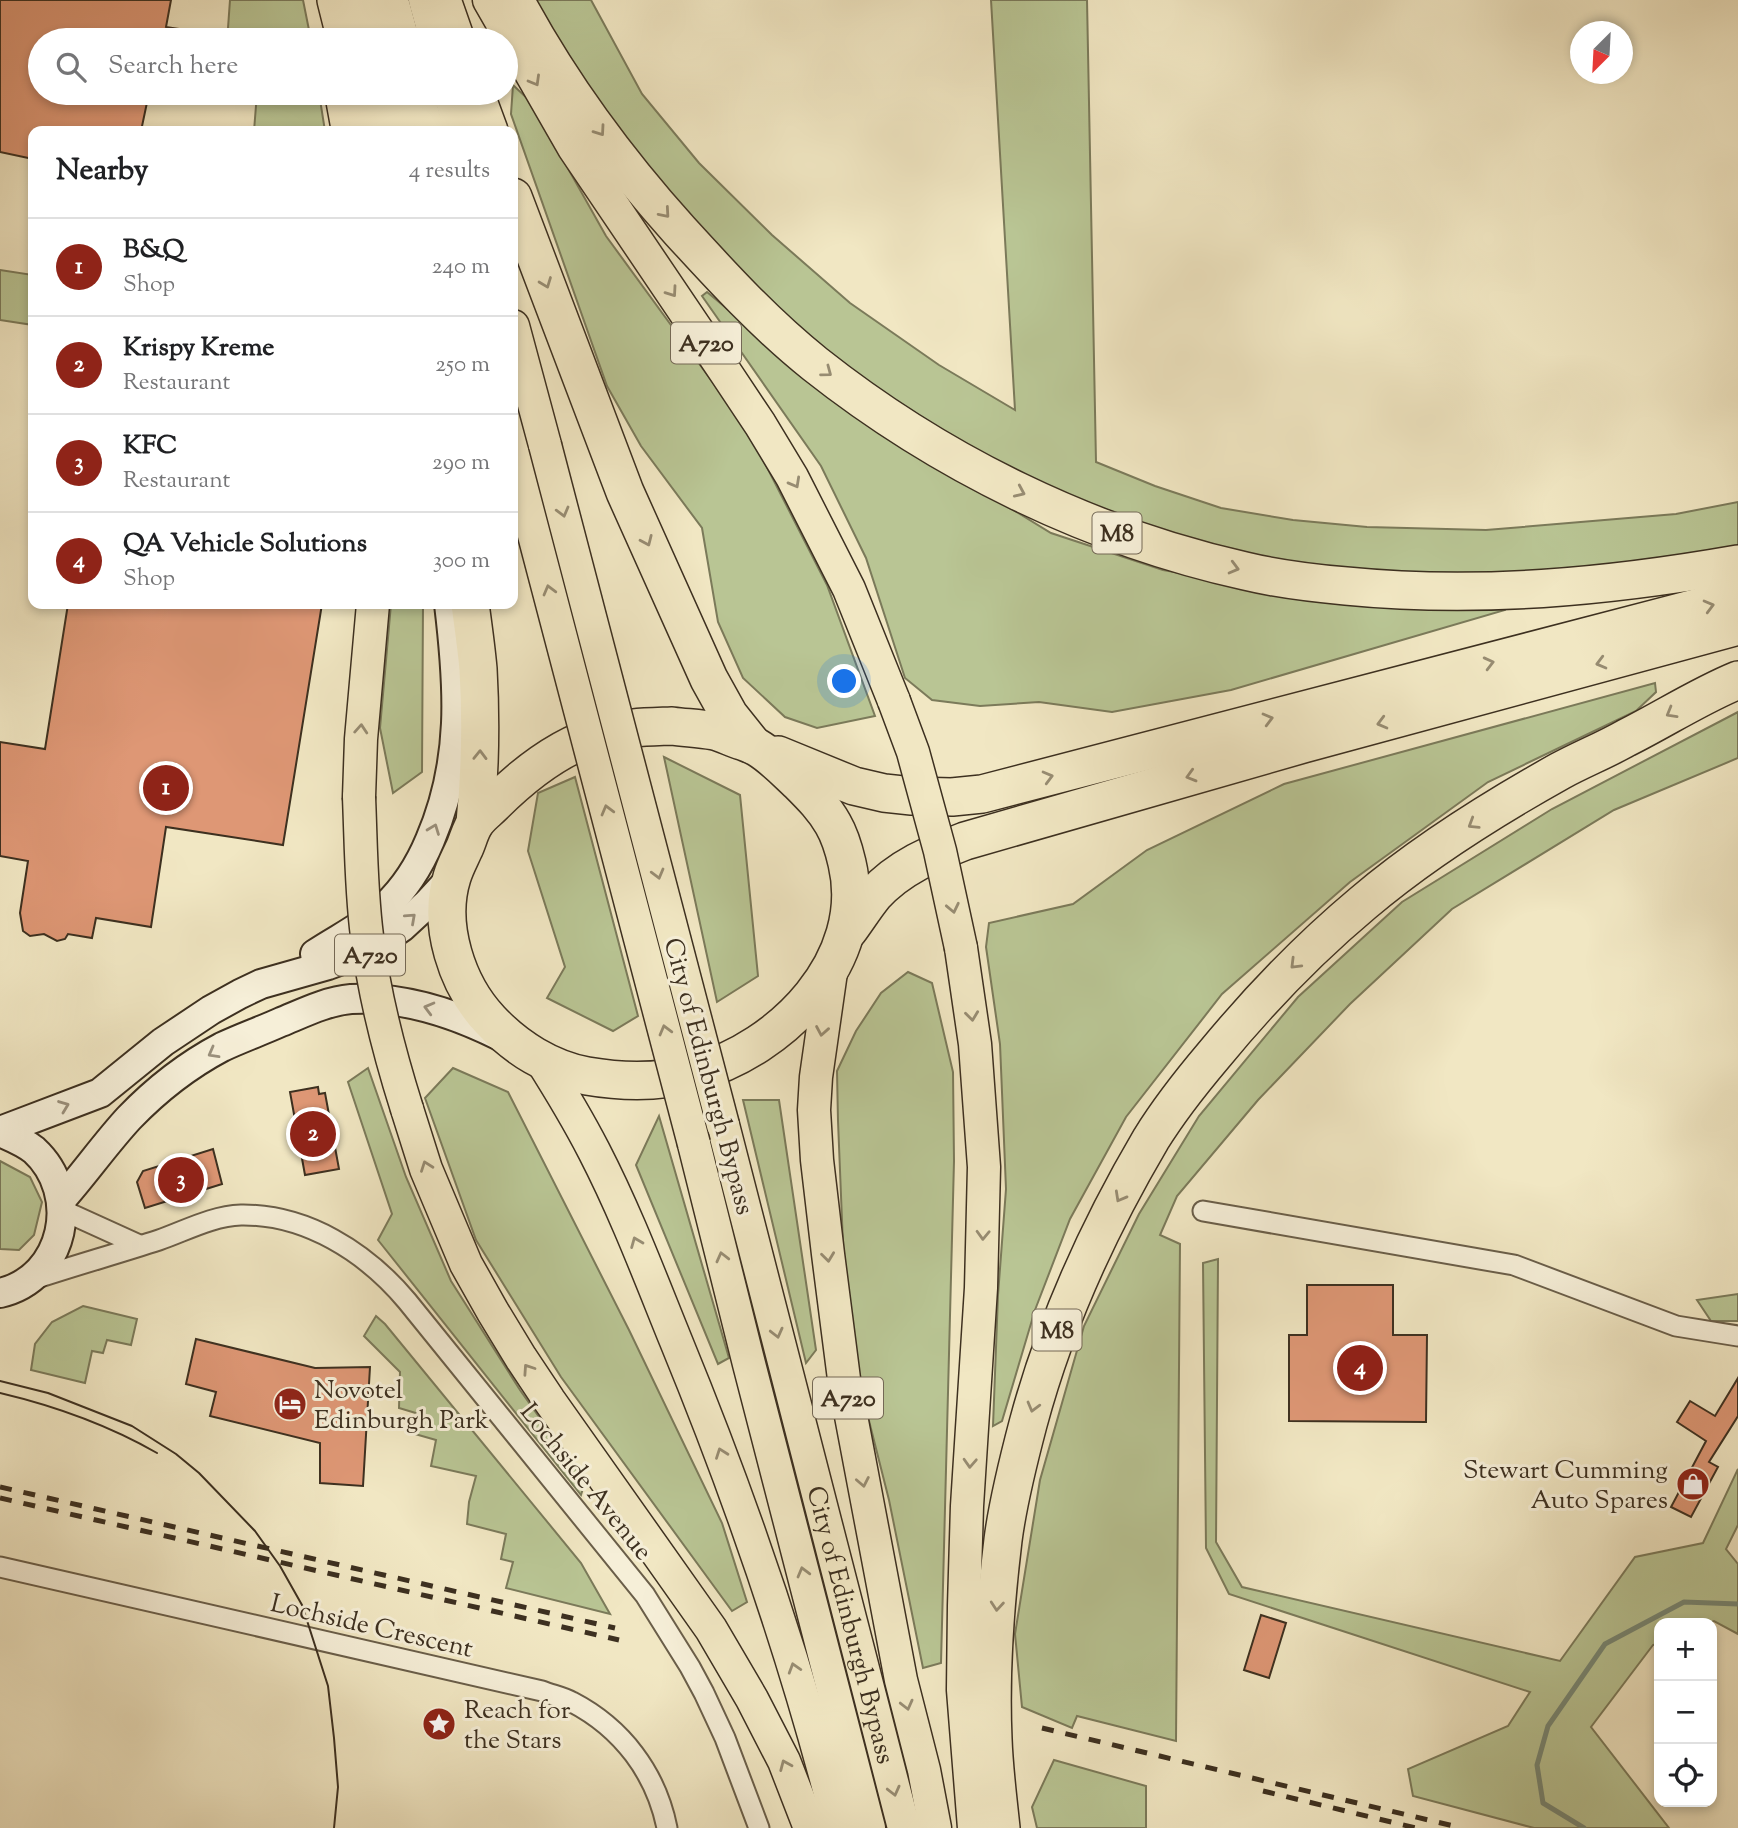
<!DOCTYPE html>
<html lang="en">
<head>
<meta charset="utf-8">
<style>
  :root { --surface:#fff; --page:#f2f2f2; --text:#202124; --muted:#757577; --line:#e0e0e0; --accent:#8f2418 }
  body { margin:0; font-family:"Sorts Mill Goudy",serif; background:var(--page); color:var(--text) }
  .controls { position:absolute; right:21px; bottom:21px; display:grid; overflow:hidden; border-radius:14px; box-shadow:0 4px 10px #0003 }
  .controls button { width:63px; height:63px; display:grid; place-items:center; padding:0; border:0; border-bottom:2px solid var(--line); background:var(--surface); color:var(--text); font:35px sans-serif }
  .compass { position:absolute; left:1570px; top:21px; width:63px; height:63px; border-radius:50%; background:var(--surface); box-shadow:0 4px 10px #0003; rotate:204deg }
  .you { position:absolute; left:845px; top:682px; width:24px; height:24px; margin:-18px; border:5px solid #fff; border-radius:50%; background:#1a73e8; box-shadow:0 0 0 10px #1a73e833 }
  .badge { display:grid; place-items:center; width:46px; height:46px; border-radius:50%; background:var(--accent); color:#fff; font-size:23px; font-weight:700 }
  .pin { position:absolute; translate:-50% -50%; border:4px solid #fff; box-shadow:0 2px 7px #0006 }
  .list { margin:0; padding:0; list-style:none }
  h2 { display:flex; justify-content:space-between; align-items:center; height:91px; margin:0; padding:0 28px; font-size:30px }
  h2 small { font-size:23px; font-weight:400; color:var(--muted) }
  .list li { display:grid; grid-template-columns:46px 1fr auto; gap:21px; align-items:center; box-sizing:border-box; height:98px; padding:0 28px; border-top:2px solid var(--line) }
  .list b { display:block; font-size:26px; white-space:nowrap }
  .list p { margin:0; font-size:23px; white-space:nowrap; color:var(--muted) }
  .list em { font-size:23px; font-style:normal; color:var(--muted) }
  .icon { flex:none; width:38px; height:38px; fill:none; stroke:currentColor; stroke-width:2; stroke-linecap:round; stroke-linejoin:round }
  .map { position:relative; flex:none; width:1738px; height:1828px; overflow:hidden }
  .search { position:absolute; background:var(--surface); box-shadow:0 4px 10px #0003; left:28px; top:28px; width:490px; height:77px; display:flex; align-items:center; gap:18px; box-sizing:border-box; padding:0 24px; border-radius:38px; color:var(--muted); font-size:26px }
  .panel { position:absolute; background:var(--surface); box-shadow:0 4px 10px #0003; left:28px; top:126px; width:490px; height:483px; border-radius:14px }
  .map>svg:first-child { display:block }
</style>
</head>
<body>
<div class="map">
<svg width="1738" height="1828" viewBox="0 0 1738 1828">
  <rect width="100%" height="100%" fill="#f1e7c3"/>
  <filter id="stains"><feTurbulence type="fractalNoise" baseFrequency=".00286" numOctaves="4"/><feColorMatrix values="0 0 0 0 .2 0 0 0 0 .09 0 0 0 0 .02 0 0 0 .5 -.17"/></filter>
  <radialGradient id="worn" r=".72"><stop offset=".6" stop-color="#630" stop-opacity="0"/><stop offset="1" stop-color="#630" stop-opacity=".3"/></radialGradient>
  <g fill="#b9c594" stroke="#7b7a5a" stroke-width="2">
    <path d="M230 0H303L311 40H243L228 28Z"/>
    <path d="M515 0H591L642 94 699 163 772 235 850 303 939 365 1015 410 991 0H1087L1096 462 1155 486 1221 508 1293 520 1367 527 1486 530 1676 514 1738 502V564L1384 590 1062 511 770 325Z"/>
    <path d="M513 85 530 101 606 236 749 432 827 585 875 716 817 728 785 717 743 678 718 622 702 528 641 446 607 386 511 114Z"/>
    <path d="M257 93H319L325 131H254Z"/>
    <path d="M0 270 33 275V325L0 320Z"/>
    <path d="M707 292 845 407 1051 533 1163 570 1304 595 1423 609 1508 604 1505 610 1231 690 1112 712 1039 702 980 706 932 700 905 678 866 558 821 466 702 296Z"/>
    <path d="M391 604H423L422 772 393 793 380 728Z"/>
    <path d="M1655 683 1656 692 1636 711 1488 782 1350 882 1222 994 1126 1117 1070 1219 1035 1310 1002 1421 993 1426 998 1295 1006 1189 1000 1044 986 947 989 923 1073 904 1147 850 1284 784Z"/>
    <path d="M1738 712V758L1614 810 1452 909 1350 1004 1258 1100 1177 1196 1160 1235 1180 1244 1176 1741 1077 1716 1072 1728 1022 1707 1015 1634 1040 1480 1084 1326 1139 1214 1199 1116 1298 997 1402 902 1552 809Z"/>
    <path d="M664 757 740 795 758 976 717 1002Z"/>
    <path d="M575 777 638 1016 613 1031 547 998 565 967 528 851 538 793Z"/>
    <path d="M908 972 932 983 953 1072 954 1161 941 1663 923 1668 889 1500 861 1389 844 1270 838 1121 837 1071 856 1031 881 993Z"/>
    <path d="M368 1068 406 1177 451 1281 520 1390 585 1482 581 1495 378 1240 392 1214 348 1082Z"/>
    <path d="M453 1068 508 1092 629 1330 722 1523 747 1602 732 1611 561 1377 476 1240 425 1098Z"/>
    <path d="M743 1100H779L816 1350 806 1363Z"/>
    <path d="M659 1116 729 1358 718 1364 636 1165Z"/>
    <path d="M0 1161 30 1177 42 1202 34 1235 19 1250 0 1249Z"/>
    <path d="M1218 1259 1216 1542 1242 1587 1560 1661 1635 1557 1703 1543 1738 1469V1525L1726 1549 1738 1564V1634L1714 1621 1709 1623H1659V1643L1653 1645 1591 1727 1669 1828H1534L1413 1796 1408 1769 1508 1726 1530 1692 1229 1594 1206 1548 1203 1263Z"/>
    <path d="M1738 1294V1321H1711L1697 1300Z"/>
    <path d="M83 1306 137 1319 131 1345 107 1340 103 1353 92 1351 85 1383 31 1370 35 1344 52 1322Z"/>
    <path d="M376 1316 385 1324 581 1563 610 1614 506 1588 513 1562 501 1559 506 1534 467 1524 469 1502 476 1476 431 1466 436 1440 415 1434 419 1414 399 1408 400 1372 364 1336Z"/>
    <path d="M1054 1760 1146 1786V1828H1037L1032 1807Z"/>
  </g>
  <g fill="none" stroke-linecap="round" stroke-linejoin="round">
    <path stroke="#768775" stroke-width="5" d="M1584 1828 1543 1803 1537 1765 1548 1726 1605 1644 1684 1602 1738 1604"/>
  </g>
  <g fill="#de9775" stroke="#3d3020" stroke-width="2">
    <path d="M0 0H171L166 27 193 31V40H40V93H149L141 131H33V159L0 152Z"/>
    <path d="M68 604H322L283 845 166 827 151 927 96 918 92 938 68 934 65 939 57 941 44 934 30 936 23 931 20 913 28 861 0 856V742L45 749Z"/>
    <path d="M318 1087 319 1094 325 1093 339 1169 305 1175 290 1092Z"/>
    <path d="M213 1149 222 1184 145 1208 137 1182 143 1171Z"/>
    <path d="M1307 1285H1393V1335H1427L1426 1422 1289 1421V1335H1307Z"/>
    <path d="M196 1339 315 1368 370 1367 363 1486 320 1483V1443L210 1416 216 1392 186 1384Z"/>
    <path d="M1738 1378V1416L1709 1462 1718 1467 1691 1517 1671 1507 1706 1441 1677 1422 1690 1401 1715 1416Z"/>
    <path d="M1261 1615 1286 1623 1269 1678 1244 1670Z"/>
  </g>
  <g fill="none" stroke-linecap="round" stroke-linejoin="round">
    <defs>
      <g id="street">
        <path d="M62 1210 139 1245"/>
        <path d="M1203 1211 1514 1265 1676 1326 1738 1336"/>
        <path d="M31 1280C73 1266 116 1254 159 1240 185 1231 212 1216 241 1215 306 1214 366 1252 407 1301L645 1595 690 1667 704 1693 725 1738 759 1828"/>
        <path d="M0 1567 542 1691C552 1695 563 1697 572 1702 622 1728 656 1773 667 1828"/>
      </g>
      <g id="secondary">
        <path d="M315 954C339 938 365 926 386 906 405 888 420 864 430 840 464 761 459 687 449 604"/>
        <path d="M0 1131 100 1093 163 1042 211 1010 240 994 261 984 328 965 347 958 386 938 402 927 428 903 452 877"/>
        <path d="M0 1132C12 1137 24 1142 34 1150 82 1194 65 1278 0 1293"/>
        <path d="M61 1200C85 1173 105 1144 129 1118 155 1091 188 1065 222 1047 241 1038 261 1031 281 1022 303 1013 327 1001 351 999 403 996 454 1013 500 1036"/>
      </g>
      <g id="primary">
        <path d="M392 0 403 40"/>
        <path d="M425 0 436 40"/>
        <path d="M489 0 574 148 726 373 760 424 792 477 849 589 894 701"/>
        <path d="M341 93 348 131"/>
        <path d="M417 93 428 131"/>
        <path d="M450 93 460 131"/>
        <path d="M513 326 545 445"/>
        <path d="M359 797 361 739 373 604"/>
        <path d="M961 948 975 1044 984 1167 981 1288 967 1506 964 1606 963 1690 974 1828"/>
        <path d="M832 965 816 1077 814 1110 817 1160 828 1254 844 1379 901 1680 924 1770 935 1828"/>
        <path d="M541 1060C560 1090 578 1120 594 1151 626 1213 650 1277 676 1341 741 1499 797 1662 839 1828"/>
        <path d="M407 1109 426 1169 466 1264 493 1312 521 1358 549 1400 711 1629 752 1699 784 1761 810 1828"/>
        <path id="s1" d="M723 1125 904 1828"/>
        <path d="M694 1144 749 1364 869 1828"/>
      </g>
      <g id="highway">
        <path d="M336 0 346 40"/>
        <path d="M369 0 378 40"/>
        <path d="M442 0 456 40"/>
        <path d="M515 0C559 82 617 161 680 231 722 277 765 324 815 364 940 463 1089 536 1245 571 1278 579 1312 583 1346 586 1478 599 1607 587 1738 564"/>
        <path d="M360 93 369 131"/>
        <path d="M389 93 397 131"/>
        <path d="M475 93 489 131"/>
        <path d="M513 197 625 492 709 679 729 715 753 745"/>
        <path d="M470 604C473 626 476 647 478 669 481 721 480 772 475 823"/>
        <path d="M672 726C686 728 700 728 714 731 723 733 732 738 742 741 747 743 753 745 758 748 773 757 786 771 799 783 812 796 824 808 833 824 840 836 844 850 847 863 870 960 782 1049 694 1073 659 1083 622 1082 587 1076 550 1069 516 1048 490 1020 457 985 437 925 452 877 455 867 460 858 464 849 468 841 470 830 476 822 480 816 487 811 493 805 523 775 559 746 601 734 625 727 648 727 672 726Z"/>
        <path d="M778 755 854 786 884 793 912 796 952 797 982 794 1738 597"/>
        <path d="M848 931C857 919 865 906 874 895 899 867 932 854 965 841L1303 744 1738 626"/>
        <path d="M1001 1828C998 1799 994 1769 993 1739 990 1673 995 1606 1003 1540 1008 1501 1018 1462 1028 1424 1055 1323 1098 1229 1151 1139 1169 1110 1191 1082 1213 1056 1259 1000 1308 949 1363 903 1423 852 1492 809 1560 771 1582 759 1605 750 1626 738 1664 719 1699 696 1738 680"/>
      </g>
    </defs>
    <use href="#street" stroke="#6a5e49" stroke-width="23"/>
    <use href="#secondary" stroke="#3d3020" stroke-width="32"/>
    <use href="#primary" stroke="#3d3020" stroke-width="35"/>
    <use href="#highway" stroke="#3d3020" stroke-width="40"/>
    <use href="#street" stroke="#f6efd8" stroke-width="19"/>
    <use href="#secondary" stroke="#f6efd8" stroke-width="28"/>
    <use href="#primary" stroke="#f1e7c3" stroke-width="32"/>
    <use href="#highway" stroke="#f1e7c3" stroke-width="37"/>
    <g stroke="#3d3020" stroke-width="2">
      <path d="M0 1381 48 1393 132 1426 176 1454 199 1473 255 1531 280 1566 302 1605 328 1686 334 1738 338 1787 334 1828"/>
      <path d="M0 1393C55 1406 108 1425 157 1453"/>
    </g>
    <g stroke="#3d3020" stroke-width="5" stroke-dasharray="12 12" stroke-linecap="butt">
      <path d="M0 1487 615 1628"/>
      <path d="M0 1498 619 1640"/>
      <path d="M1042 1728 1462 1828"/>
      <path d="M1263 1791 1416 1828"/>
    </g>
    <defs>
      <g id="primary-bridge">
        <path d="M545 445 723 1125"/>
        <path d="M513 455 694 1144"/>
        <path d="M894 701 913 752 940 851 961 948"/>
        <path d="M359 797C361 844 361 890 367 936 374 995 389 1052 407 1109"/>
      </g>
    </defs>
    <use href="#primary-bridge" stroke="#3d3020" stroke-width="35" stroke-linecap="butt"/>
    <use href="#primary-bridge" stroke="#f1e7c3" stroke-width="32"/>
  </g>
  <defs><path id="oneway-chevron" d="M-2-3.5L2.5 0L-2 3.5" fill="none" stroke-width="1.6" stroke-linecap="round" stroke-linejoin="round" transform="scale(1.75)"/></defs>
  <g stroke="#978c72">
    <use href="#oneway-chevron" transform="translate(535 81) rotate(60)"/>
    <use href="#oneway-chevron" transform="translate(600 131) rotate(55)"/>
    <use href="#oneway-chevron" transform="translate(665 213) rotate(49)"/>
    <use href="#oneway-chevron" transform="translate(546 283) rotate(69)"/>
    <use href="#oneway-chevron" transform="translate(672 292) rotate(55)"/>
    <use href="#oneway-chevron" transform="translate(827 372) rotate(37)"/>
    <use href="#oneway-chevron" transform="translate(795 483) rotate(61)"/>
    <use href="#oneway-chevron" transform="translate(1020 492) rotate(24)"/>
    <use href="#oneway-chevron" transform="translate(563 512) rotate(75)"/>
    <use href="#oneway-chevron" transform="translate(647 541) rotate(66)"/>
    <use href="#oneway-chevron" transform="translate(1234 568) rotate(15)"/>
    <use href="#oneway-chevron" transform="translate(549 590) rotate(-105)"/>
    <use href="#oneway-chevron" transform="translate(1709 606) rotate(-15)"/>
    <use href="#oneway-chevron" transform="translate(1489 663) rotate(-14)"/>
    <use href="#oneway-chevron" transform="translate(1601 663) rotate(165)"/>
    <use href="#oneway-chevron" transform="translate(1671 713) rotate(150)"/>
    <use href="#oneway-chevron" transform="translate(1268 719) rotate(-15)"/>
    <use href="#oneway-chevron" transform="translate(1382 723) rotate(165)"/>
    <use href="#oneway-chevron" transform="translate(361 729) rotate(-86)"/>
    <use href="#oneway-chevron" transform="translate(480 755) rotate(-89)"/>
    <use href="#oneway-chevron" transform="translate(1191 776) rotate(164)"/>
    <use href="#oneway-chevron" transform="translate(1048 777) rotate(-15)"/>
    <use href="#oneway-chevron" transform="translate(607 810) rotate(-105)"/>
    <use href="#oneway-chevron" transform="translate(1473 824) rotate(148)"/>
    <use href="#oneway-chevron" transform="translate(658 874) rotate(75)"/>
    <use href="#oneway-chevron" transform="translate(953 908) rotate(78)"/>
    <use href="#oneway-chevron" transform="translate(1295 964) rotate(135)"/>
    <use href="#oneway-chevron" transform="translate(972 1016) rotate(83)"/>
    <use href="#oneway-chevron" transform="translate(665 1030) rotate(-105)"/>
    <use href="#oneway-chevron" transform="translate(822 1031) rotate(100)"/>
    <use href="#oneway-chevron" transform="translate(426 1166) rotate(-110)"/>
    <use href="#oneway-chevron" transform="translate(1120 1197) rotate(119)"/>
    <use href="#oneway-chevron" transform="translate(983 1235) rotate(92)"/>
    <use href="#oneway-chevron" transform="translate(636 1242) rotate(-112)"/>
    <use href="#oneway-chevron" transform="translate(722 1257) rotate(-104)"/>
    <use href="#oneway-chevron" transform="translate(828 1257) rotate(83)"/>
    <use href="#oneway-chevron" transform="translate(777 1333) rotate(76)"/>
    <use href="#oneway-chevron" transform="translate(528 1369) rotate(-124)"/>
    <use href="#oneway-chevron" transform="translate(1033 1407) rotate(105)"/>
    <use href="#oneway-chevron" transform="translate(721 1453) rotate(-110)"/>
    <use href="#oneway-chevron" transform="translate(970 1463) rotate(93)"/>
    <use href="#oneway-chevron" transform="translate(863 1482) rotate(79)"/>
    <use href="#oneway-chevron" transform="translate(803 1572) rotate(-105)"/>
    <use href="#oneway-chevron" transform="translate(997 1606) rotate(95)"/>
    <use href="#oneway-chevron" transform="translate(794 1668) rotate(-107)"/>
    <use href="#oneway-chevron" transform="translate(907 1705) rotate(76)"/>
    <use href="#oneway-chevron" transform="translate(785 1765) rotate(-113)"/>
    <use href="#oneway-chevron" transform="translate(894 1791) rotate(76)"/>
  </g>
  <g stroke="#9a907c">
    <use href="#oneway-chevron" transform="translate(434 829) rotate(-69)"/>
    <use href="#oneway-chevron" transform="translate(411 918) rotate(-42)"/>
    <use href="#oneway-chevron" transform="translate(429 1008) rotate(-165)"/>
    <use href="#oneway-chevron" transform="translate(213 1053) rotate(151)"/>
    <use href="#oneway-chevron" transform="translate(64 1106) rotate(-21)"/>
  </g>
  <defs>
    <symbol id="hotel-disc" viewBox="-11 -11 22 22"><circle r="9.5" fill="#8f2418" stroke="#f6efd8"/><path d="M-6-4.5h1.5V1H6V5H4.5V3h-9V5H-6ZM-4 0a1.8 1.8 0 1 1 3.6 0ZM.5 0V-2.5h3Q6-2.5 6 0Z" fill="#fff"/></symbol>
    <symbol id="shop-disc" viewBox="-11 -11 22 22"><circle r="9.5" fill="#8f2418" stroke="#f6efd8"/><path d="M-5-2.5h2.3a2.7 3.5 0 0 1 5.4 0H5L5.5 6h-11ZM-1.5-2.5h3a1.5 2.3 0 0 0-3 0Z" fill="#fff"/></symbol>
    <symbol id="sight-disc" viewBox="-11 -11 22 22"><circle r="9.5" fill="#8f2418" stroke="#f6efd8"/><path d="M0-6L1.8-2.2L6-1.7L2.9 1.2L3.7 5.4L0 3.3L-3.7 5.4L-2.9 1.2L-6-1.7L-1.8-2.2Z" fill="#fff"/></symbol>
  </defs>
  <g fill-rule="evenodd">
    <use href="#hotel-disc" x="271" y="1385" width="38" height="38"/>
    <use href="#shop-disc" x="1674" y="1465" width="38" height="38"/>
    <use href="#sight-disc" x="420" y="1705" width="38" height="38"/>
  </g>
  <g text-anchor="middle" stroke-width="6" stroke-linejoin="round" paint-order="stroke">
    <g fill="#f6efd8" stroke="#746957" stroke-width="2">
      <rect x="671" y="322.5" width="70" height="41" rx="5"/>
      <rect x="1092.5" y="512.5" width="49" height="41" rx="5"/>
      <rect x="335" y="934.5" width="70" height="41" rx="5"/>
      <rect x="1032.5" y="1309.5" width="49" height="41" rx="5"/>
      <rect x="813" y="1377.5" width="70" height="41" rx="5"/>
    </g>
    <g font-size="24" font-weight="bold" fill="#3d3020">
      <text x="706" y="351">A720</text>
      <text x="1117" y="541">M8</text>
      <text x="370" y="963">A720</text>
      <text x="1057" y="1338">M8</text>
      <text x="848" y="1406">A720</text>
    </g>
    <g font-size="26" fill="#3d3020" stroke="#f6efd8">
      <text transform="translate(710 1076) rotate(75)" y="9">City of Edinburgh Bypass</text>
      <text transform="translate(587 1481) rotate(51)" y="9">Lochside Avenue</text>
      <text transform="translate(372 1625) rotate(13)" y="9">Lochside Crescent</text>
      <text dy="9" stroke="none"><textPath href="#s1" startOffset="516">City of Edinburgh Bypass</textPath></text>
    </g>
    <g font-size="26" fill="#3d3020" stroke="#f6efd8" text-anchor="start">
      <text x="314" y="1398">Novotel<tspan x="314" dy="30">Edinburgh Park</tspan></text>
      <text x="1668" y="1478" text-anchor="end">Stewart Cumming<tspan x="1668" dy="30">Auto Spares</tspan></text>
      <text x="464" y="1718">Reach for<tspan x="464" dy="30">the Stars</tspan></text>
    </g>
  </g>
  <rect width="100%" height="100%" filter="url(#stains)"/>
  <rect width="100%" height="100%" fill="url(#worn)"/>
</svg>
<div class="controls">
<button>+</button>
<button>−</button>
<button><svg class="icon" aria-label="locate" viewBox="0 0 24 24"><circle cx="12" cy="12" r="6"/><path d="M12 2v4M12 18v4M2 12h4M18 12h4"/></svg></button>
</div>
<svg class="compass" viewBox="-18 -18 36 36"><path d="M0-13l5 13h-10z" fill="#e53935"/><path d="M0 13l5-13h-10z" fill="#757577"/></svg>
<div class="you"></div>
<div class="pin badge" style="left:166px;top:788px">1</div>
<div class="pin badge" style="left:313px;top:1134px">2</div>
<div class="pin badge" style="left:181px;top:1180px">3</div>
<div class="pin badge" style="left:1360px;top:1368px">4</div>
<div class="search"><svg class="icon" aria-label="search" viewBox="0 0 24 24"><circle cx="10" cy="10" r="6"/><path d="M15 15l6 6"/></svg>Search here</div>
<section class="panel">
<h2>Nearby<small>4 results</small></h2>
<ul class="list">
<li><span class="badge">1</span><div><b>B&amp;Q</b><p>Shop</p></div><em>240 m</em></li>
<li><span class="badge">2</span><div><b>Krispy Kreme</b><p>Restaurant</p></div><em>250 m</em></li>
<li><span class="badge">3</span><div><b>KFC</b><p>Restaurant</p></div><em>290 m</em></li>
<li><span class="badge">4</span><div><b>QA Vehicle Solutions</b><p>Shop</p></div><em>300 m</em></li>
</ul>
</section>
</div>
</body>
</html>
